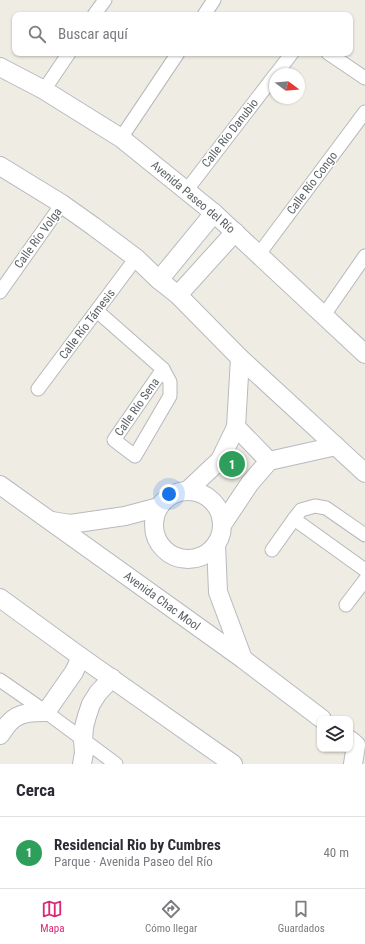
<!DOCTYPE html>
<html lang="es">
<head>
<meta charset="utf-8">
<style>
  :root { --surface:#fff; --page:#f7f7f7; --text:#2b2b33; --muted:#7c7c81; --line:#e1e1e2; --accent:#db2777 }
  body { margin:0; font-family:"Roboto Condensed",sans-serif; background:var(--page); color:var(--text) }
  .controls { position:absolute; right:12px; bottom:12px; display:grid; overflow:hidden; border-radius:8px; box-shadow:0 1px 3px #0004 }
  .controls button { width:36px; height:36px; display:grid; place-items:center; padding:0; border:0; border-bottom:1px solid var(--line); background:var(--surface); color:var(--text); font:20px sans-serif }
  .compass { position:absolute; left:269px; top:68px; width:36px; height:36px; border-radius:50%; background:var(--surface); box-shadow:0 1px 3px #0004; rotate:106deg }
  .you { position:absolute; left:169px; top:494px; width:14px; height:14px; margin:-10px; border:3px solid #fff; border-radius:50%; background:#1a73e8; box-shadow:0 0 0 6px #1a73e833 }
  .badge { display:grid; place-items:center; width:26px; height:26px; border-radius:50%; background:var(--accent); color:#fff; font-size:13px; font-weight:700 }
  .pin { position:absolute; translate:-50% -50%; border:2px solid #fff; box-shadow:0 1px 4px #0006 }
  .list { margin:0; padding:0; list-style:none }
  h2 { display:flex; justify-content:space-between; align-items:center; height:52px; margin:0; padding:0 16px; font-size:17px }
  h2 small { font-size:13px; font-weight:400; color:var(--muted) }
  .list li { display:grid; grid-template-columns:26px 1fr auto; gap:12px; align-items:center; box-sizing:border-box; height:72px; padding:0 16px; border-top:1px solid var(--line) }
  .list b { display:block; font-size:15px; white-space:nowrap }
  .list p { margin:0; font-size:13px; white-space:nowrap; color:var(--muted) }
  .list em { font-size:13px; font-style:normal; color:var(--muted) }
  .icon { flex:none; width:22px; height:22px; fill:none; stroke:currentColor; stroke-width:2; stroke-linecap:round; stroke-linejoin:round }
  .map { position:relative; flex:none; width:365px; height:764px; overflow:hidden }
  .search { position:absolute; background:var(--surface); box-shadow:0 1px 3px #0004; left:12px; right:12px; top:12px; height:44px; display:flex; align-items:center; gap:10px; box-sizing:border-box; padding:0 14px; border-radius:8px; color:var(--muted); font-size:15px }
  .sheet { height:124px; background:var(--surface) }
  nav { display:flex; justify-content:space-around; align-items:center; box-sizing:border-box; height:56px; border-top:1px solid var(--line); background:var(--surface); font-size:11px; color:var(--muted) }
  nav a { display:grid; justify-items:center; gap:2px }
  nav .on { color:var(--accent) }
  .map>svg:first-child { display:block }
</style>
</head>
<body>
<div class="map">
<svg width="365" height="764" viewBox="0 0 365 764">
  <rect width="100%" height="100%" fill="#efece4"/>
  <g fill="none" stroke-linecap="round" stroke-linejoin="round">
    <defs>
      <g id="street">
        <path d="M94 15 105 0"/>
        <path d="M204 15 214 0"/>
        <path d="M328 53 365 78"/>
        <path d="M276 74 292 53"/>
        <path d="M44 90 69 53"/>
        <path d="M121 138 178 53"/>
        <path d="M186 191 275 75"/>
        <path d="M259 254 365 112"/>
        <path d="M0 292 62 204"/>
        <path d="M97 311 163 369"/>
        <path d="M324 315 365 256"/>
        <path d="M163 369 170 382V396L135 456 114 440Z"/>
        <path d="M38 389 136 258"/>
        <path d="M365 535 326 508 315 506 301 510 294 519 365 570"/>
        <path d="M272 550 294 519"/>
        <path d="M346 605 365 580"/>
        <path d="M0 680 46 712 116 764"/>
      </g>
      <g id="secondary">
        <path d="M0 67 44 90 121 138 214 213 365 354"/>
        <path d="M0 166 62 204 93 226 136 258 159 280 178 295 240 358 365 473"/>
        <path d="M159 280 214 213"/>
        <path d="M178 295 235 232"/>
        <path d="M236 427 269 461"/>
        <path d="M0 485 243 659 322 719"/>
        <path d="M187 491 220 460 236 427 240 358"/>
        <circle cx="188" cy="525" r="34"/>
        <path d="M52 521 70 524 125 516 159 507"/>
        <path d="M222 525 250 483 269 461 336 446"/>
        <path d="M216 544 218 592 243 659"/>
        <path d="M0 598 81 657 233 764"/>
        <path d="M0 735C3 731 6 726 10 722 19 712 34 712 46 712L74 672 81 657"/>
        <path d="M350 740 356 745 353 764"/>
        <path d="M82 764 84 753 83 740 84 727 87 716 91 704 98 693 112 678"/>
      </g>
    </defs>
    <use href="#street" stroke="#b5b8bc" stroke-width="15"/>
    <use href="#secondary" stroke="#b6babf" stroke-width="20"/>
    <use href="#street" stroke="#fff" stroke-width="13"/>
    <use href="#secondary" stroke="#fff" stroke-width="18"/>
  </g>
  <g text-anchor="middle" stroke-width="3" stroke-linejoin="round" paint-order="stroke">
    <g font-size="12" fill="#5c6165" stroke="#fff">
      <text transform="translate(230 133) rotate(-52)" y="4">Calle Río Danubio</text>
      <text transform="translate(312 183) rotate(-53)" y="4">Calle Río Congo</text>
      <text transform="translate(193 197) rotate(40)" y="4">Avenida Paseo del Río</text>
      <text transform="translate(38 238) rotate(-54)" y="4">Calle Río Volga</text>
      <text transform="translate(87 324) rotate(-53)" y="4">Calle Río Támesis</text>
      <text transform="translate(137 407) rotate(-55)" y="4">Calle Río Sena</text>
      <text transform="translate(162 601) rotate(36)" y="4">Avenida Chac Mool</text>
    </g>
  </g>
</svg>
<div class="controls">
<button><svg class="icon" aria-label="layers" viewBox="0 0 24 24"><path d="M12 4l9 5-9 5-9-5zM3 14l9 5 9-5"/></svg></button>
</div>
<svg class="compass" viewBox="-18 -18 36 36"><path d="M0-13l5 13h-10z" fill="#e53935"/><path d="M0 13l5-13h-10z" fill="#7c7c81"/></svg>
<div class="you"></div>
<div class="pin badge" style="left:232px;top:464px;background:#2e9e5b">1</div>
<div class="search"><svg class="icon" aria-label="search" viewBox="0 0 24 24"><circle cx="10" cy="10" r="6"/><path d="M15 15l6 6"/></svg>Buscar aquí</div>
</div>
<section class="sheet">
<h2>Cerca<small></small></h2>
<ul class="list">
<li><span class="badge" style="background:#2e9e5b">1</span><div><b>Residencial Rio by Cumbres</b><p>Parque · Avenida Paseo del Río</p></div><em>40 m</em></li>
</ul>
</section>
<nav>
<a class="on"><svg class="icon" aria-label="map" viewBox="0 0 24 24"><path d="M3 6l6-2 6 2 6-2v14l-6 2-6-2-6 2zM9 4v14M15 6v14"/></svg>Mapa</a>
<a><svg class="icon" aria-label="directions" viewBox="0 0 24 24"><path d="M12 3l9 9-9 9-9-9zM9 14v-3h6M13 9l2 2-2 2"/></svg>Cómo llegar</a>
<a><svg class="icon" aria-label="saved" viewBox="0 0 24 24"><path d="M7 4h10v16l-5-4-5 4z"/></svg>Guardados</a>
</nav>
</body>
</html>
